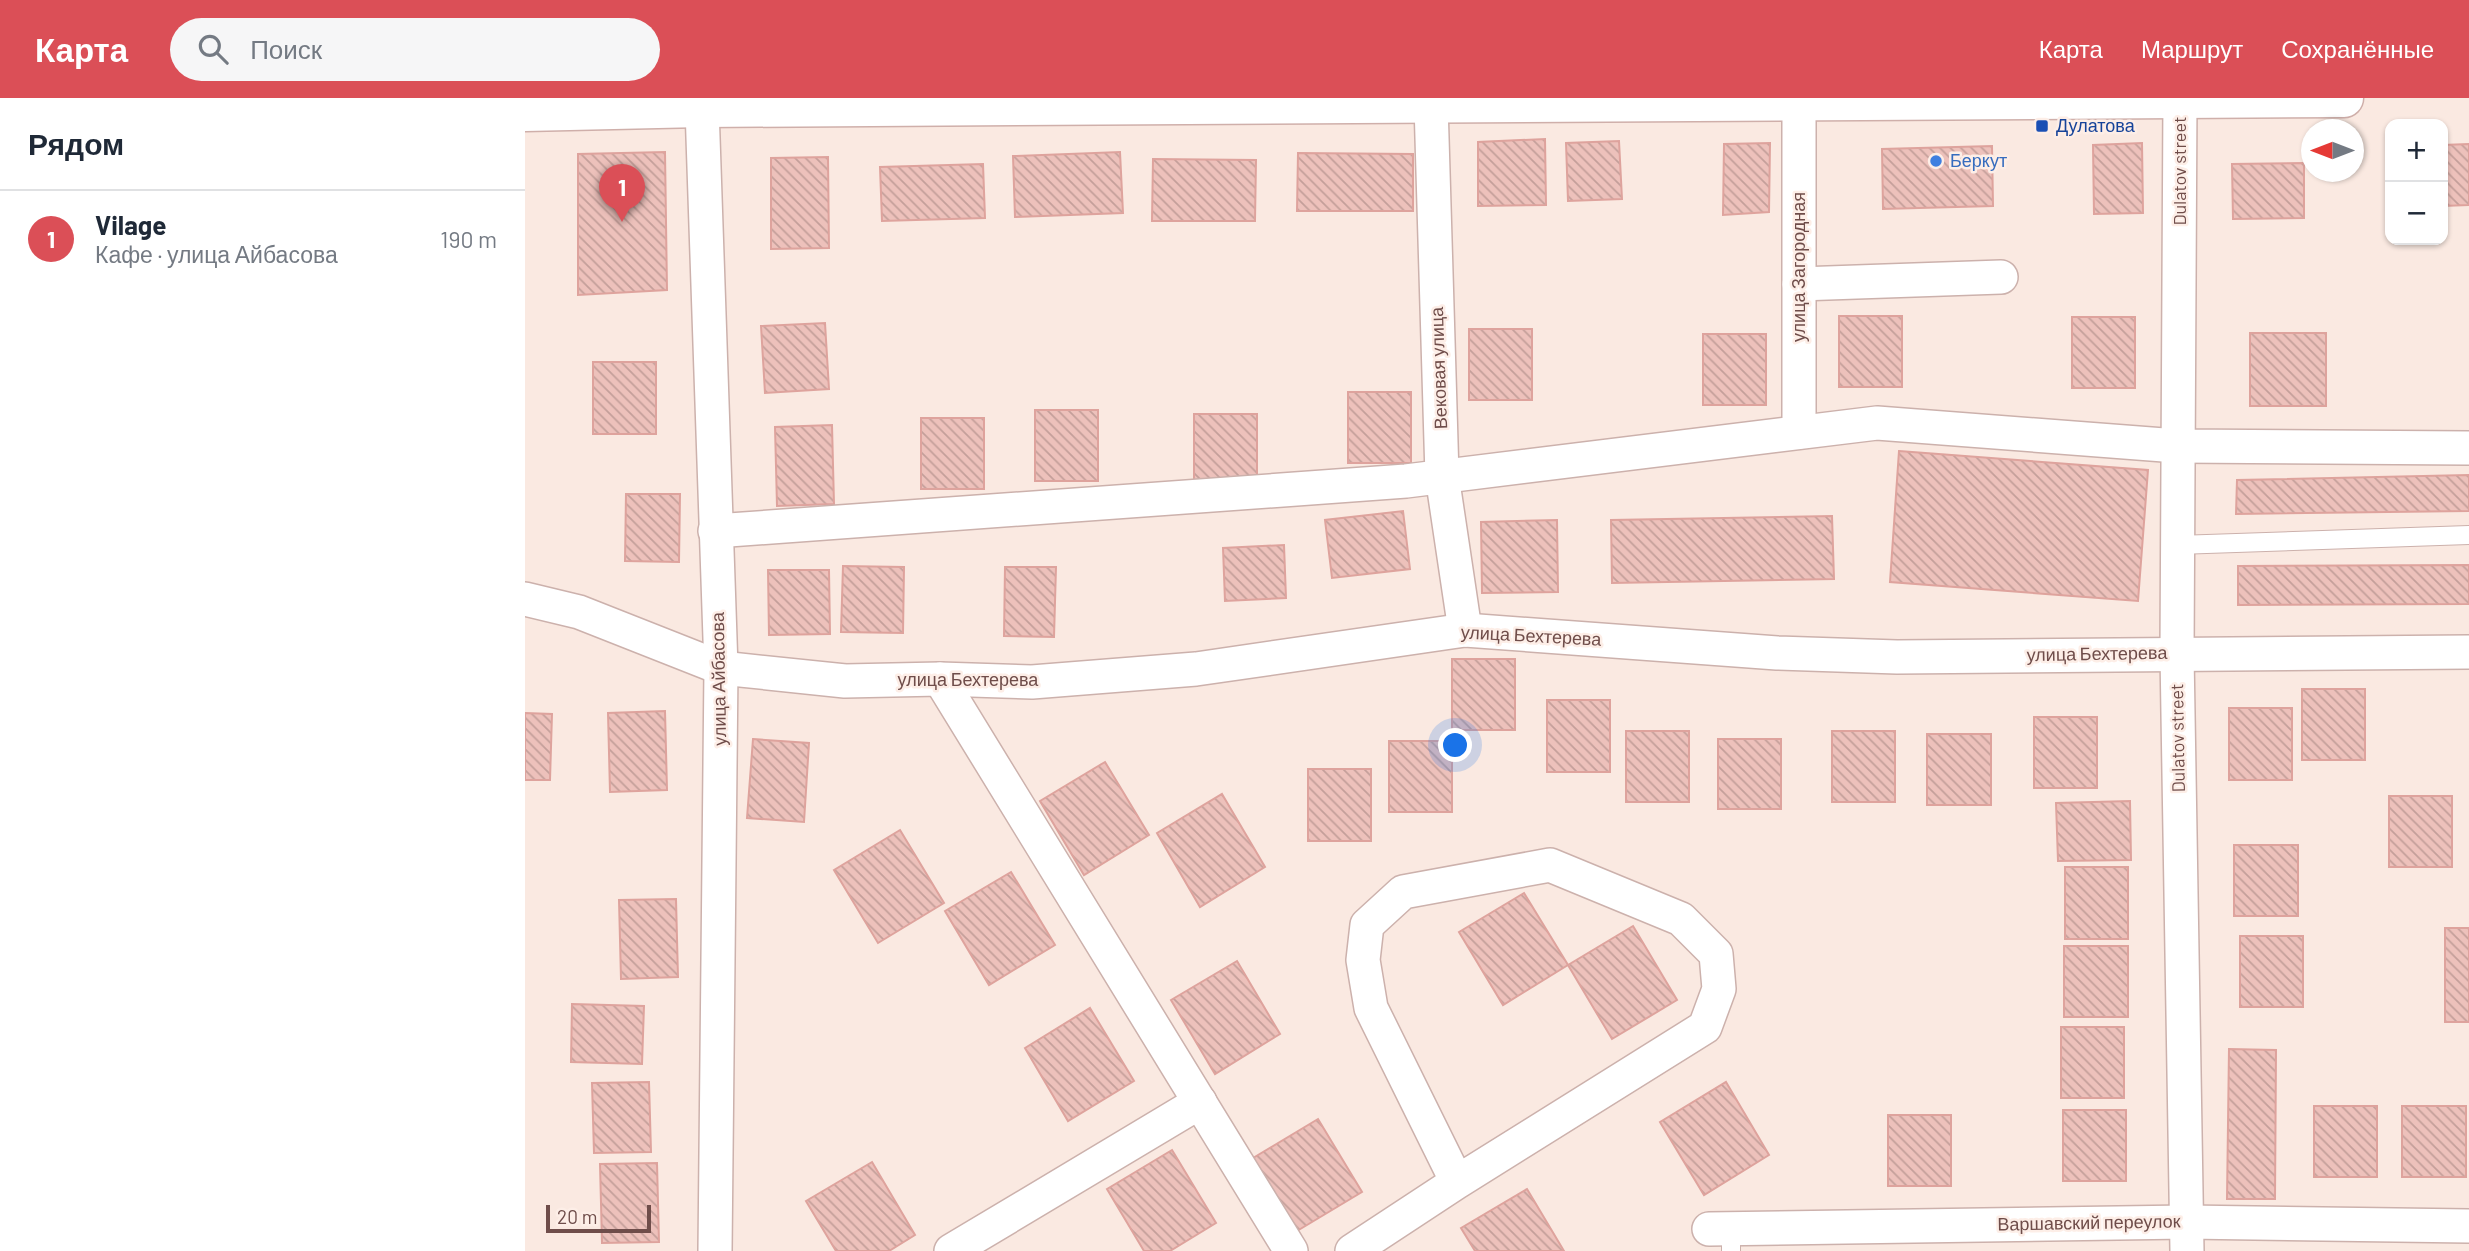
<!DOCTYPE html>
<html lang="ru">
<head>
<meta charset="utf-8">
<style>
  :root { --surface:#fff; --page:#f6f6f7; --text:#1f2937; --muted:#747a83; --line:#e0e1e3; --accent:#db4f57 }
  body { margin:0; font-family:Barlow,sans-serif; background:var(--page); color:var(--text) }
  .controls { position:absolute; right:21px; top:21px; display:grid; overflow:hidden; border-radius:14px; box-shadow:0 2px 5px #0004 }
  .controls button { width:63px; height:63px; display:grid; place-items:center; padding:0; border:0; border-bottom:2px solid var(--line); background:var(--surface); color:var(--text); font:35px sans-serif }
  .compass { position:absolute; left:1776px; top:21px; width:63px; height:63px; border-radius:50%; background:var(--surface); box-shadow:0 2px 5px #0004; rotate:270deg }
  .scale { position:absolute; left:21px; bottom:18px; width:105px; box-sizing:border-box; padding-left:7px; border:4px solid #6f4d4a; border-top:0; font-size:19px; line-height:24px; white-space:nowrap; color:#6f4d4a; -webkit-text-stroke:5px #fdeee7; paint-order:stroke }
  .you { position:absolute; left:931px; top:648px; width:24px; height:24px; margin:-18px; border:5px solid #fff; border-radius:50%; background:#1a73e8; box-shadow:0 0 0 10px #1a73e833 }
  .badge { display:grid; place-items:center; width:46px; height:46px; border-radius:50%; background:var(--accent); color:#fff; font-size:23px; font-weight:700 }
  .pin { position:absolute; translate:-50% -58px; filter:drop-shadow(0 2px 4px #0008) }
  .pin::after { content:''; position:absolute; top:37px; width:24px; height:21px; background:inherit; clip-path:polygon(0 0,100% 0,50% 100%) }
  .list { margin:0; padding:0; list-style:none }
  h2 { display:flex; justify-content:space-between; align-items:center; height:91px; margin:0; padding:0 28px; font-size:30px }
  h2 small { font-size:23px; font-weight:400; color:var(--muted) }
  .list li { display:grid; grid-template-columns:46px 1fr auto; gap:21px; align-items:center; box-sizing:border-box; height:98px; padding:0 28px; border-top:2px solid var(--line) }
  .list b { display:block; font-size:26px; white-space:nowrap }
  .list p { margin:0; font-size:23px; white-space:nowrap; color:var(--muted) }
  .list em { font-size:23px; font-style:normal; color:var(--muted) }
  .icon { flex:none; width:38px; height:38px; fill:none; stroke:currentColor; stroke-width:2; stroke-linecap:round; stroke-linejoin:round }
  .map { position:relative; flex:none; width:1944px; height:1153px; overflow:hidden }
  header { display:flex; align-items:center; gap:42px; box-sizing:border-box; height:98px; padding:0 35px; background:var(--accent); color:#fff }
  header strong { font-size:33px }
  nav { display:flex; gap:38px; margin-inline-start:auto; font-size:24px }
  .search { width:490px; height:63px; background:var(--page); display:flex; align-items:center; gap:18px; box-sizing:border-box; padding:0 24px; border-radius:38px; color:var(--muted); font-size:26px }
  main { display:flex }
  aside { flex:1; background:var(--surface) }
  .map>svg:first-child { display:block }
</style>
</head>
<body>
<header>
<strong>Карта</strong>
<div class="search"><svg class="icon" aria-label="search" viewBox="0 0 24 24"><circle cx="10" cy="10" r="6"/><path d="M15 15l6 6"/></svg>Поиск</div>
<nav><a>Карта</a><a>Маршрут</a><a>Сохранённые</a></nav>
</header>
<main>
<aside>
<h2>Рядом<small></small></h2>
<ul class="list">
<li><span class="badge">1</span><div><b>Vilage</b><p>Кафе · улица Айбасова</p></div><em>190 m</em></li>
</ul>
</aside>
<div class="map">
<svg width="1944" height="1153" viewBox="0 0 1944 1153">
  <defs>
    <pattern id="building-back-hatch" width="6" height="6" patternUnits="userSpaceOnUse" patternTransform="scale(1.75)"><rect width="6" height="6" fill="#edc1bb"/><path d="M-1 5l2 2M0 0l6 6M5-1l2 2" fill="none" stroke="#c49f9a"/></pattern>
  </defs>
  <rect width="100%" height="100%" fill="#fae9e1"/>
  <g fill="url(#building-back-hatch)" stroke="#dea39d" stroke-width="2">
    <path d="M1020 41 1021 107 953 108V44Z"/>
    <path d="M1094 43 1097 101 1043 103 1041 45Z"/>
    <path d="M1245 45 1244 114 1198 117 1199 46Z"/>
    <path d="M1617 45 1618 115 1569 116 1568 47Z"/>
    <path d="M1944 46V107L1918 108V47Z"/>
    <path d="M1467 48 1468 108 1358 111 1357 51Z"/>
    <path d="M140 54 142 192 53 197V56Z"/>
    <path d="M595 54 598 115 490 119 488 58Z"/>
    <path d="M773 55 888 56V113H772Z"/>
    <path d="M303 59 304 150 246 151V60Z"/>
    <path d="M628 61 731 62 730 123H627Z"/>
    <path d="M1779 65V120L1708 121 1707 66Z"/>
    <path d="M458 66 460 120 357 123 355 69Z"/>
    <rect x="1314" y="218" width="63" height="71"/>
    <rect x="1547" y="219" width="63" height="71"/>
    <path d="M300 225 304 291 240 295 236 228Z"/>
    <rect x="944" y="231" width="63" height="71"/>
    <rect x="1725" y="235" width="76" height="73"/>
    <rect x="1178" y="236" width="63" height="71"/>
    <rect x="68" y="264" width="63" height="72"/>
    <rect x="823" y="294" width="63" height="71"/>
    <rect x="510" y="312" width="63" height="71"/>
    <rect x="669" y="316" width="63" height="72"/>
    <rect x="396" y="320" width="63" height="71"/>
    <path d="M307 327 309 406 252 408 250 329Z"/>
    <path d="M1374 353 1623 372 1613 503 1365 484Z"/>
    <path d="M1944 377V413L1711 416 1712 382Z"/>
    <path d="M101 396H155L154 464 100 463Z"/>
    <path d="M878 413 885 471 807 480 800 422Z"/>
    <path d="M1307 418 1309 481 1087 485 1086 422Z"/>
    <path d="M1032 422 1033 494 957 495 956 424Z"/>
    <path d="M759 447 761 500 700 503 698 450Z"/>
    <path d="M1944 467V506L1713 507V468Z"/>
    <path d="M318 468 379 469 378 535 316 534Z"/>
    <path d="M480 469H531L529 539 479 538Z"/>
    <path d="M243 472H304L305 536 244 537Z"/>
    <rect x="927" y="561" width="63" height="71"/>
    <rect x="1777" y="591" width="63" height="71"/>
    <rect x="1022" y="602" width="63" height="72"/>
    <rect x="1704" y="610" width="63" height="72"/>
    <path d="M140 613 142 692 85 694 83 615Z"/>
    <path d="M0 615 27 616 25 682H0Z"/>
    <rect x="1509" y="619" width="63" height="71"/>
    <rect x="1101" y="633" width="63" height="71"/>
    <rect x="1307" y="633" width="63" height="71"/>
    <rect x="1402" y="636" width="64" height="71"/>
    <path d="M228 641 284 645 279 724 222 720Z"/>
    <rect x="1193" y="641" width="63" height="70"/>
    <rect x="864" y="643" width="63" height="71"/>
    <path d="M580 664 624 737 559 777 515 703Z"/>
    <rect x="783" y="671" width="63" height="72"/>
    <path d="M697 696 740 769 675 809 632 735Z"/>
    <rect x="1864" y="698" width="63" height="71"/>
    <path d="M1605 703 1606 762 1533 763 1531 705Z"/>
    <path d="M375 732 419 805 353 845 309 772Z"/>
    <rect x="1709" y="747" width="64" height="71"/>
    <rect x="1540" y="769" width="63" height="72"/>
    <path d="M486 774 530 847 464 887 420 813Z"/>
    <path d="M999 795 1043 867 978 907 934 834Z"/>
    <path d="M151 801 153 879 96 881 94 802Z"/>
    <path d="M1108 828 1152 902 1087 941 1043 867Z"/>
    <rect x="1920" y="830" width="24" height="94"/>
    <rect x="1715" y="838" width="63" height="71"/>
    <rect x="1539" y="848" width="64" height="71"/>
    <path d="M712 863 755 936 690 976 646 902Z"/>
    <path d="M47 906 119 908 117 966 46 964Z"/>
    <path d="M565 910 609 983 543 1023 500 950Z"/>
    <rect x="1536" y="929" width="63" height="71"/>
    <path d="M1704 951 1751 952 1750 1101H1702Z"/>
    <path d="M124 984 126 1054 69 1055 67 985Z"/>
    <path d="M1201 984 1244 1057 1179 1097 1135 1024Z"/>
    <rect x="1789" y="1008" width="63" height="71"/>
    <rect x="1877" y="1008" width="64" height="71"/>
    <rect x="1538" y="1012" width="63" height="71"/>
    <rect x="1363" y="1017" width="63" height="71"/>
    <path d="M793 1021 837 1094 772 1133 728 1060Z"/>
    <path d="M647 1052 691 1125 645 1153H619L582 1091Z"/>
    <path d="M347 1064 390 1137 364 1153H311L281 1103Z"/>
    <path d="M132 1065 134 1144 77 1145 75 1066Z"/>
    <path d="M1002 1091 1039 1153H950L936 1130Z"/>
  </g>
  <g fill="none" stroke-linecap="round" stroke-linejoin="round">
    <defs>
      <g id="lane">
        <path d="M1652 447 1944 437"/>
        <path d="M1206 1130V1153"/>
      </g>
      <g id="street">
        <path d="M1655 0 1652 556 1662 1153"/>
        <path d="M1274 5V334"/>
        <path d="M906 6 917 378 940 532"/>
        <path d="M177 10 196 570 190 1153"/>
        <path d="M1274 186 1476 179"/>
        <path d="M190 433 881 383 1352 325 1652 348 1944 350"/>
        <path d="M0 501 54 514 196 570 320 583 415 581 507 584 671 571 940 532 1252 555 1372 559 1944 554"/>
        <path d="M415 581 766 1153"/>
        <path d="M1184 1131 1662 1124 1944 1128"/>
        <path d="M426 1153 675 1004"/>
        <path d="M827 1153 932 1084 1180 929 1194 891 1191 856 1156 821 1025 767 878 794 842 827 838 862 846 910 932 1084"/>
      </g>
      <path id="secondary" d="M0 14 177 10 1819 0"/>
    </defs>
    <use href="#lane" stroke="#ccb1ac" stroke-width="20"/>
    <use href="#street" stroke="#ccb1ac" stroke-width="36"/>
    <use href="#secondary" stroke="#cfafaa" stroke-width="41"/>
    <use href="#lane" stroke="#fff" stroke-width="18"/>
    <use href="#street" stroke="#fff" stroke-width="33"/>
    <use href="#secondary" stroke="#fff" stroke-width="38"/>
  </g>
  <rect fill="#1a4fb4" stroke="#fdeee7" stroke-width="2.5" x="1510" y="21" width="14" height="14" rx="3.5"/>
  <circle fill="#3f7fe0" stroke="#fdeee7" stroke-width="2.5" cx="1411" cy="63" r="7"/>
  <g text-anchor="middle" stroke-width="5" stroke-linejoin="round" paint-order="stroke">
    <g font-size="18" fill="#164399" stroke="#fdeee7" text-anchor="start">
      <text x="1531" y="34">Дулатова</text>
    </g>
    <g font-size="18" fill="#366cbe" stroke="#fdeee7" text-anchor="start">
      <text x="1425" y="69">Беркут</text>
    </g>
    <g font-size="18" fill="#6f4d4a" stroke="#fdeee7">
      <text transform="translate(1655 73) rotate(-90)" y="6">Dulatov street</text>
      <text transform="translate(1274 169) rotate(-90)" y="6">улица Загородная</text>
      <text transform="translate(914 270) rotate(-92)" y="6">Вековая улица</text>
      <text transform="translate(1006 538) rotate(3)" y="6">улица Бехтерева</text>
      <text transform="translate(1572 556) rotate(-1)" y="6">улица Бехтерева</text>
      <text transform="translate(194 581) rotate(-91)" y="6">улица Айбасова</text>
      <text x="443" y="588">улица Бехтерева</text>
      <text transform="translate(1653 640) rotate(-91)" y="6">Dulatov street</text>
      <text transform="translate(1564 1125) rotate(-1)" y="6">Варшавский переулок</text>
    </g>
  </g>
</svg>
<div class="controls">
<button>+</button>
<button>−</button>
</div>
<svg class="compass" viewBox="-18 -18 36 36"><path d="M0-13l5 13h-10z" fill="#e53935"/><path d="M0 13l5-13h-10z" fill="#747a83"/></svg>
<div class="scale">20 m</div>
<div class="you"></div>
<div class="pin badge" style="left:97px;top:124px">1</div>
</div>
</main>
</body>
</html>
